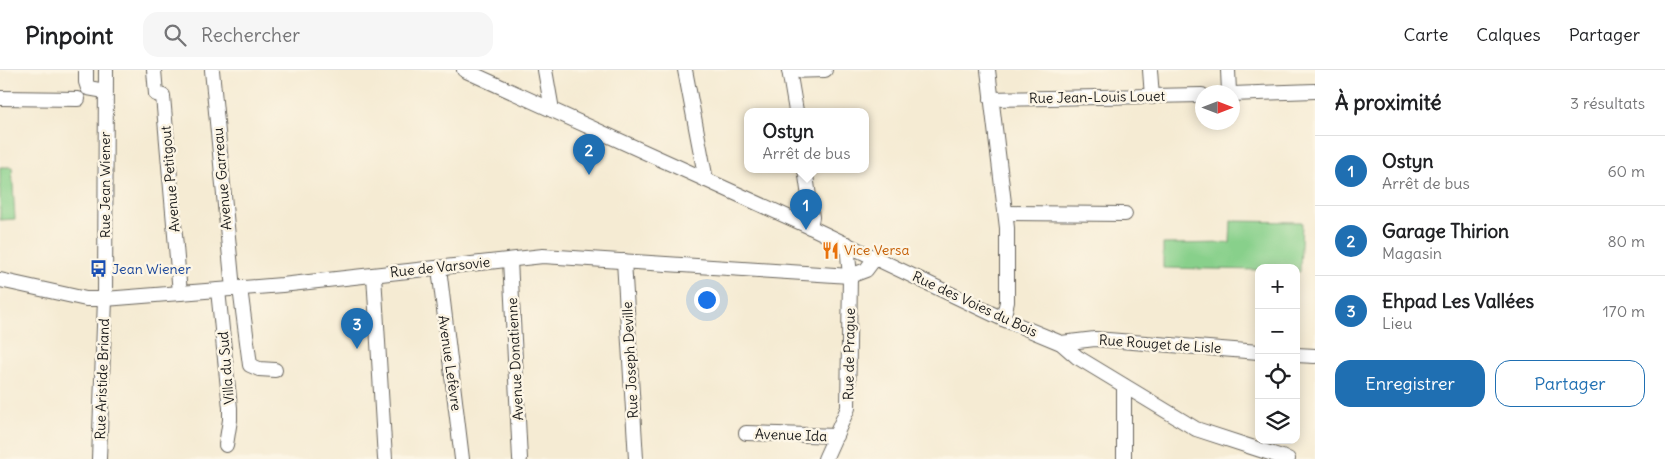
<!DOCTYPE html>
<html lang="fr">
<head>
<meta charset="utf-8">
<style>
  :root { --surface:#fff; --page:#f6f6f6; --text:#202124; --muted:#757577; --line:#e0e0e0; --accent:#1f6fb2 }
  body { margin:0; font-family:Delius,sans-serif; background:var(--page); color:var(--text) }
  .controls { position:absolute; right:15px; bottom:15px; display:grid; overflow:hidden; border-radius:10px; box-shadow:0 2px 12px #0003 }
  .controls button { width:45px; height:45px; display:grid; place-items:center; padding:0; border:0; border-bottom:1px solid var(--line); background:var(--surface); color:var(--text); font:25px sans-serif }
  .compass { position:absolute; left:1195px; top:15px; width:45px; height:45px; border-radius:50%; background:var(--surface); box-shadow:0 2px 12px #0003; rotate:90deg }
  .you { position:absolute; left:706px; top:229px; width:18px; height:18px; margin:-12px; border:4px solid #fff; border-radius:50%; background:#1a73e8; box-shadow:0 0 0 8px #1a73e833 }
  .badge { display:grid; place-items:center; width:32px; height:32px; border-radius:50%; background:var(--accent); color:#fff; font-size:16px; font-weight:700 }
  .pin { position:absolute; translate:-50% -41px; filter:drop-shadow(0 1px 2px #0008) }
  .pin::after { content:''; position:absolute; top:26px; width:18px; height:15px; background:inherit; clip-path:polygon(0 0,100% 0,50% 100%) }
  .popup { position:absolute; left:744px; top:38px; width:125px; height:65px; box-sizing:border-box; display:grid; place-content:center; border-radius:10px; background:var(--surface); filter:drop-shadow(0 1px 4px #0005); font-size:16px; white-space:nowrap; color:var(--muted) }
  .popup b { font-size:19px; color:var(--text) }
  .popup::after { content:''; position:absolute; left:50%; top:100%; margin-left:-10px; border:10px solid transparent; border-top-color:var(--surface) }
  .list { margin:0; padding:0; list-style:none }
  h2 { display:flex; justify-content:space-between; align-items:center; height:65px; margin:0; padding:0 20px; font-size:21px }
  h2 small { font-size:16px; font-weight:400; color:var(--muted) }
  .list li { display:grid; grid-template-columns:32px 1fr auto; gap:15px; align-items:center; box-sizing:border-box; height:70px; padding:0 20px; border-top:1px solid var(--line) }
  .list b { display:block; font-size:19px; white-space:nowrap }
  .list p { margin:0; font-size:16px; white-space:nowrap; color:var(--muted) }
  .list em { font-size:16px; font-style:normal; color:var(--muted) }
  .actions { display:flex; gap:10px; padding:15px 20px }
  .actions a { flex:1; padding:11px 0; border:1px solid var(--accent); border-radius:15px; text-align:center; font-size:18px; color:var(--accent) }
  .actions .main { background:var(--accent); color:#fff }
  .icon { flex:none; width:28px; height:28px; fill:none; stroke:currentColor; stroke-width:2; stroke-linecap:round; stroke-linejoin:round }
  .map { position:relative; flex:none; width:1315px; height:389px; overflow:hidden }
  header { display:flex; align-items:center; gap:30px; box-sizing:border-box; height:70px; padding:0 25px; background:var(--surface); border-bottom:1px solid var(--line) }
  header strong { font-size:24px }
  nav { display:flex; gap:28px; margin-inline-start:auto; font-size:18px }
  .search { width:350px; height:45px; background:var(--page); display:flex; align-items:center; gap:12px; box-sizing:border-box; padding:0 18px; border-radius:15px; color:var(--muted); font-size:19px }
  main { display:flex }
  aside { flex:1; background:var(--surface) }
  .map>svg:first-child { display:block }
</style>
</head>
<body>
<header>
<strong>Pinpoint</strong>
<div class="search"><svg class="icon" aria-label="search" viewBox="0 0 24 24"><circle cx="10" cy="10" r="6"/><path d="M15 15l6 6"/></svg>Rechercher</div>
<nav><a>Carte</a><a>Calques</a><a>Partager</a></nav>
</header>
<main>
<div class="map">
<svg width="1315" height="389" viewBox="0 0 1315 389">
  <rect width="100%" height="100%" fill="#fcf5e5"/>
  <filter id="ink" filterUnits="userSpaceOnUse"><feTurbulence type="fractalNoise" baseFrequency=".02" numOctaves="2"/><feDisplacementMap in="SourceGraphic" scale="10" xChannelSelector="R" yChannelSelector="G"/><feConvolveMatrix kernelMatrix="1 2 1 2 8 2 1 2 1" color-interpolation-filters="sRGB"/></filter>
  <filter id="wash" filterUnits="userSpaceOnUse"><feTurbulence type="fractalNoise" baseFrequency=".0096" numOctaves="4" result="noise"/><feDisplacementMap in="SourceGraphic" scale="20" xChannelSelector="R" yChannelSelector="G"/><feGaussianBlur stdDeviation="1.12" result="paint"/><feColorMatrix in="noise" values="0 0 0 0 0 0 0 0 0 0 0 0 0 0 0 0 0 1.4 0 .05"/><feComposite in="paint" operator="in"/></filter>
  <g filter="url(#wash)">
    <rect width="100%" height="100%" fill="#f5ebd3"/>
    <g fill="#88d08b" stroke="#527654">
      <path d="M0 97H12L15 149 0 150Z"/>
      <path d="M1231 151 1302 152 1300 202H1296V198H1259V200L1163 198V174L1230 173Z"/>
    </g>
  </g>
  <g filter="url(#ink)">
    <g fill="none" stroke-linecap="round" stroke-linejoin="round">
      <defs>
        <g id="minor">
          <path d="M86 0V12L88 18 105 21"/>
          <path d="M154 0 156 24 163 26 180 223"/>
          <path d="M212 0 233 219"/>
          <path d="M464 0 810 157 1003 249 1061 273 1077 287 1196 359 1288 389"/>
          <path d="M545 0 552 40"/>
          <path d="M685 0 706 110"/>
          <path d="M789 0 796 41"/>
          <path d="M988 0 1007 158V232L1003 249"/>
          <path d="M1150 0 1152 27"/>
          <path d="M1228 0 1229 22"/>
          <path d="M789 1 825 0"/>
          <path d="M1232 24 1315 21"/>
          <path d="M0 28 78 29"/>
          <path d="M991 29 1202 25"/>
          <path d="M805 99 812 147 810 157"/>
          <path d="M1007 143 1125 144"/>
          <path d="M510 190 520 389"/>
          <path d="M624 191 636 389"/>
          <path d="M439 198 462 389"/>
          <path d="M374 205 385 389"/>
          <path d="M0 210 86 229H105L282 215 543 186 850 206 866 200 875 188"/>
          <path d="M240 218 250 295 259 299 275 300"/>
          <path d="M218 220 230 338V350L226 375"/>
          <path d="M1061 273 1095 269 1259 282"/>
          <path d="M1296 285 1315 286"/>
          <path d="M746 363 836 366"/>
          <path d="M99 389 105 229 106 0"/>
          <path d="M825 389 848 338 850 206 847 174"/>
          <path d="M1124 389V316"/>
        </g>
      </defs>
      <use href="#minor" stroke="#68645c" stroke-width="16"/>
      <use href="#minor" stroke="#fff" stroke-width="14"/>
    </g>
  </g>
  <defs>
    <symbol id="restaurant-bare" viewBox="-9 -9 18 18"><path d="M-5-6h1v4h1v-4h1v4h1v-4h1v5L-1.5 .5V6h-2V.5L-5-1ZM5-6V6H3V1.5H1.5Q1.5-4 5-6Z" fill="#e8710a" stroke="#fcf5e5" stroke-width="2.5" paint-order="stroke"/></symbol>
    <symbol id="bus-bare" viewBox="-9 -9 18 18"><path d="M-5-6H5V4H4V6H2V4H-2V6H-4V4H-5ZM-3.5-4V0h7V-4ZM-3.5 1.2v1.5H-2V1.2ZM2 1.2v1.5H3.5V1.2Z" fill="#1a4fb4" stroke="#fcf5e5" stroke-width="2.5" paint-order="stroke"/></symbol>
  </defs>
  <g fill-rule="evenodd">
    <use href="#restaurant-bare" x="818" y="168" width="25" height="25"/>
    <use href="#bus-bare" x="86" y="186" width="25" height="25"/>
  </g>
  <g text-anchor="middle" stroke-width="5" stroke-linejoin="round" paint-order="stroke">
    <g font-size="14" fill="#1c1c1c" stroke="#fcf5e5">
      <text transform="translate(1097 27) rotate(-1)" y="5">Rue Jean-Louis Louet</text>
      <text transform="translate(170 109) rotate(-95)" y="5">Avenue Petitgout</text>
      <text transform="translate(222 109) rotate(-95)" y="5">Avenue Garreau</text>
      <text transform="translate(105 115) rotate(-90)" y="5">Rue Jean Wiener</text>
      <text transform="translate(440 197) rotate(-6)" y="5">Rue de Varsovie</text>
      <text transform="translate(975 234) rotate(25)" y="5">Rue des Voies du Bois</text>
      <text transform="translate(1160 274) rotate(4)" y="5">Rue Rouget de Lisle</text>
      <text transform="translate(849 284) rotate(-89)" y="5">Rue de Prague</text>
      <text transform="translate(515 289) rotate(-93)" y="5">Avenue Donatienne</text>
      <text transform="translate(630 290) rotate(-93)" y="5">Rue Joseph Deville</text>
      <text transform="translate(450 293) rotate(82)" y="5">Avenue Lefèvre</text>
      <text transform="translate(226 298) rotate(-95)" y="5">Villa du Sud</text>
      <text transform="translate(102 309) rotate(-88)" y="5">Rue Aristide Briand</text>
      <text transform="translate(791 365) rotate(2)" y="5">Avenue Ida</text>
    </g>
    <g font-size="14" fill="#c56008" stroke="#fcf5e5" text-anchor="start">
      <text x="844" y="185">Vice Versa</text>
    </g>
    <g font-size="14" fill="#164399" stroke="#fcf5e5" text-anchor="start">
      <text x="112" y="204">Jean Wiener</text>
    </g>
  </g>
</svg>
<div class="controls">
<button>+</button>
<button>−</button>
<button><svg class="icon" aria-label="locate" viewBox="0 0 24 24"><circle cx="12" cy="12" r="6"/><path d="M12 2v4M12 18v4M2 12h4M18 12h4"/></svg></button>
<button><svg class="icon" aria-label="layers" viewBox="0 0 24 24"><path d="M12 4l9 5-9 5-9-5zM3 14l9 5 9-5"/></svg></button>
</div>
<svg class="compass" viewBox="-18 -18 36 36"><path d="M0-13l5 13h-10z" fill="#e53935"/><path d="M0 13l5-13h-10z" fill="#757577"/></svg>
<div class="you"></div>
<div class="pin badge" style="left:806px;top:160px">1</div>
<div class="popup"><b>Ostyn</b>Arrêt de bus</div>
<div class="pin badge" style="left:589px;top:105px">2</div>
<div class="pin badge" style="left:357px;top:279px">3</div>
</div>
<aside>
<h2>À proximité<small>3 résultats</small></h2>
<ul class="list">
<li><span class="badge">1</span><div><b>Ostyn</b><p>Arrêt de bus</p></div><em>60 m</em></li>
<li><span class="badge">2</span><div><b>Garage Thirion</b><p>Magasin</p></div><em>80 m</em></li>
<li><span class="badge">3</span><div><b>Ehpad Les Vallées</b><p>Lieu</p></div><em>170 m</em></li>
</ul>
<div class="actions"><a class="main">Enregistrer</a><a>Partager</a></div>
</aside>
</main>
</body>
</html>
